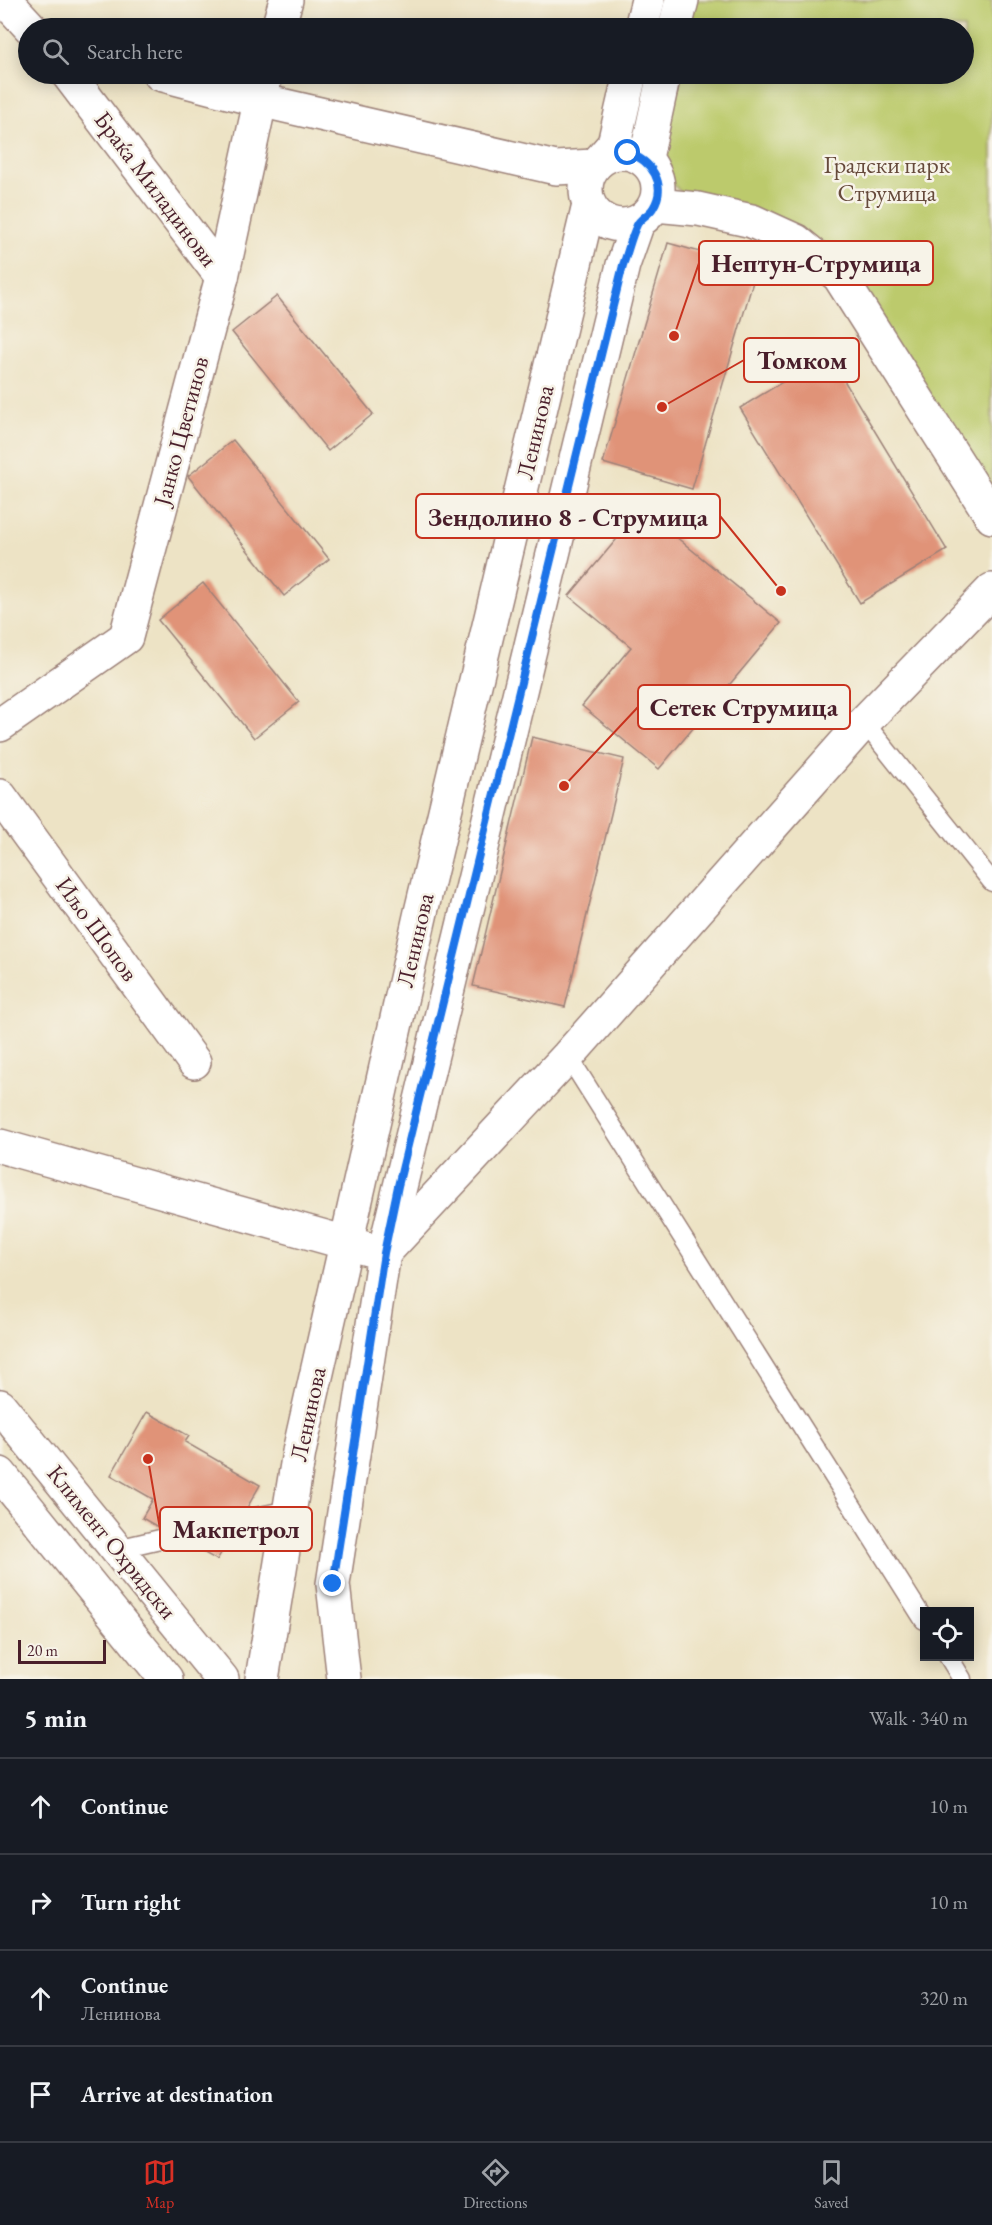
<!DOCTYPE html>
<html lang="en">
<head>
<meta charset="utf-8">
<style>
  :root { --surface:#171b24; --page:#242831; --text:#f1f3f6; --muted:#9ea1a6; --line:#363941; --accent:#d93025 }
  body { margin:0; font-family:"EB Garamond",serif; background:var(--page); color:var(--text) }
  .controls { position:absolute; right:18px; bottom:18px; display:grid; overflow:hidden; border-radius:0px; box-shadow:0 3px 15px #0003 }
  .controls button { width:54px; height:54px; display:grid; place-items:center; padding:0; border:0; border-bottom:2px solid var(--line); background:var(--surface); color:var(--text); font:30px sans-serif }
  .scale { position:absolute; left:18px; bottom:15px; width:88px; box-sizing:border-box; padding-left:6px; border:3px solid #4a1f2b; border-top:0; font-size:16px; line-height:21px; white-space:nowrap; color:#4a1f2b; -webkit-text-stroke:4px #f7f3e8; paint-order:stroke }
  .stop { position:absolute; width:18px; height:18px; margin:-14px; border:4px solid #1a73e8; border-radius:50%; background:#fff }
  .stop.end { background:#1a73e8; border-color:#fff; box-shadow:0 2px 6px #0008 }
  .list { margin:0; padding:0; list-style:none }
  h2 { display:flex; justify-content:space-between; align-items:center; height:78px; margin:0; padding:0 24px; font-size:26px }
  h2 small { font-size:20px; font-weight:400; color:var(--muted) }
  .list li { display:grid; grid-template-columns:39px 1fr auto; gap:18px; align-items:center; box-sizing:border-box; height:96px; padding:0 24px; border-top:2px solid var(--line) }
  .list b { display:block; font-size:22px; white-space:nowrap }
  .list p { margin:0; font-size:20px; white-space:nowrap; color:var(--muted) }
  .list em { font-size:20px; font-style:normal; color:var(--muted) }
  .icon { flex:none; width:33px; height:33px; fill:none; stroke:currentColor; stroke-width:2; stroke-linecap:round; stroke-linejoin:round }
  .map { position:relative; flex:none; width:992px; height:1679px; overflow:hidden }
  .search { position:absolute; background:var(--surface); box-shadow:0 3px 15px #0003; left:18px; right:18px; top:18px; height:66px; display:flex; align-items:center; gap:15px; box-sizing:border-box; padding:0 21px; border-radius:33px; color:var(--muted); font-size:22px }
  .sheet { height:462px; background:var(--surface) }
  nav { display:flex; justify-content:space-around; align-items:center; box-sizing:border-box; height:84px; border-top:2px solid var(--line); background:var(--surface); font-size:16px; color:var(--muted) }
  nav a { display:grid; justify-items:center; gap:3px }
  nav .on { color:var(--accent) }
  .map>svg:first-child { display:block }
</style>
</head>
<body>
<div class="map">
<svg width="992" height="1679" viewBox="0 0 992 1679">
  <rect width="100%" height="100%" fill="#f7f3e8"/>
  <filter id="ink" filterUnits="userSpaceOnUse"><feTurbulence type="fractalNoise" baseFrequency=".0167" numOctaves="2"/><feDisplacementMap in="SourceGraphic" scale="12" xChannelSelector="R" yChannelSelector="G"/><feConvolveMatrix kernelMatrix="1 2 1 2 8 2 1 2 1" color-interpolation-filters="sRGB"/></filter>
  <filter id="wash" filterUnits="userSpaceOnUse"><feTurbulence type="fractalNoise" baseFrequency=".008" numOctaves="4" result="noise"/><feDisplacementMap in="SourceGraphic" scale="24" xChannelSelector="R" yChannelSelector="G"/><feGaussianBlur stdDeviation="1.35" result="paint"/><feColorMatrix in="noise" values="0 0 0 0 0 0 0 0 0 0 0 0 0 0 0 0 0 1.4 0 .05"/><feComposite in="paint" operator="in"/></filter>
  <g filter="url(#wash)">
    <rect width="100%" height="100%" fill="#ede3c5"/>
    <path fill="#bcca6c" stroke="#83744c" stroke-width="1.5" d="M682 0H992V517L839 276 698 209 646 158 664 74H964V28H675Z"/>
    <g id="blocks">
      <g fill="#e09378">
        <path d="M668 243 757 268 692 489 603 463Z"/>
        <path d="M277 296 373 414 328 451 232 332Z"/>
        <path d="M828 354 947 550 860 603 740 408Z"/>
        <path d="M233 440 329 559 284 596 188 476Z"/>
        <path d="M642 509 781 623 659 769 582 706 631 647 569 596Z"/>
        <path d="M203 583 299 702 254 738 158 620Z"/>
        <path d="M532 737 624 759 565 1007 473 986Z"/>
        <path d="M147 1412 189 1436 185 1442 260 1485 217 1560 142 1518 153 1499 111 1475Z"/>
      </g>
    </g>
  </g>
  <g filter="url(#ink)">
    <use href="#blocks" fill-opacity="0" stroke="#9c8178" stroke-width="1.5"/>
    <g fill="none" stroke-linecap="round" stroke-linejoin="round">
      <defs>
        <g id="lane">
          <path d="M864 722 992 882"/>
          <path d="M568 1056 924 1620"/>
          <path d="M241 1520 289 1510"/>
          <path d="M117 1549 173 1536"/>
          <path d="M948 1656 962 1679"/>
        </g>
        <g id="street">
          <path d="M5 0 31 28"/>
          <path d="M278 28 286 0"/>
          <path d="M641 28 648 0"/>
          <path d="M675 28 682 0"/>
          <path d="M68 74 222 277"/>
          <path d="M160 74 259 100 556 168 594 166"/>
          <circle cx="622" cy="189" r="36"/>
          <path d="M600 160 614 144 630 74"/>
          <path d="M652 168 646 158 664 74"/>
          <path d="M655 205 698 209 752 221 796 241 839 276 992 517"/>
          <path d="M0 725 126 637 222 277 266 74"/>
          <path d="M0 796 194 1062"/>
          <path d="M0 1146 368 1249"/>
          <path d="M384 1253 568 1056 864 722 992 590"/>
          <path d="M262 1679 299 1452 421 912 589 205"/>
          <path d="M344 1679 333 1584 384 1253 623 265 638 222"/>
        </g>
        <g id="primary">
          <path d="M0 1406 222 1679"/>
          <path d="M0 1474 166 1679"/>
        </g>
      </defs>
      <use href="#lane" stroke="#9c8178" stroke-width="21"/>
      <use href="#street" stroke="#9c8178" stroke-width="36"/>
      <use href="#primary" stroke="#9c8178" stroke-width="36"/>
      <use href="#lane" stroke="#fff" stroke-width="18"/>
      <use href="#street" stroke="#fff" stroke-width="33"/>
      <use href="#primary" stroke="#fff" stroke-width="33"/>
    </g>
  </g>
  <g fill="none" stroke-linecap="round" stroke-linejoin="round" filter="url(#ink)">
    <path stroke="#1a73e8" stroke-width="8" d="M333 1584 384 1253 398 1186 623 265C628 252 631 237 637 225 640 218 649 215 653 208 668 184 651 160 628 153"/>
  </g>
  <g text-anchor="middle" stroke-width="5" stroke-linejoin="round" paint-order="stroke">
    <g font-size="24" fill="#664a3b" stroke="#f7f3e8">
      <text x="887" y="173">Градски парк<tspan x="887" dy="28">Струмица</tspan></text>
    </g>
    <g font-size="24" fill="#4a1f2b" stroke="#f7f3e8">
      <text transform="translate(156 189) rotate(53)" y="8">Браќа Миладинови</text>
      <text transform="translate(181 431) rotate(-75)" y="8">Јанко Цветинов</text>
      <text transform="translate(535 432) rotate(-77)" y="8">Ленинова</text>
      <text transform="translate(97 929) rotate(54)" y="8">Иљо Шопов</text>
      <text transform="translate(415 940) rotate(-77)" y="8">Ленинова</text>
      <text transform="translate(308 1414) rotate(-78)" y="8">Ленинова</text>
      <text transform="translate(112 1542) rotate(51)" y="8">Климент Охридски</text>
    </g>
  </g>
  <path fill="none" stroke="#c8321e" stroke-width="2" d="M674 336L699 263M662 407L744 360M781 591L720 516M564 786L638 707M148 1459L160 1529"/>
  <g fill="#c8321e" stroke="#f7f3e8" stroke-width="2">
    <circle cx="674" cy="336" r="6"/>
    <circle cx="662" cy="407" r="6"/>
    <circle cx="781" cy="591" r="6"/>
    <circle cx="564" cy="786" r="6"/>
    <circle cx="148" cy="1459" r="6"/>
  </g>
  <g fill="#f7f3e8" stroke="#c8321e" stroke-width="2">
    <rect x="699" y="241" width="234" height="44" rx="6"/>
    <rect x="744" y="338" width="115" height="44" rx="6"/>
    <rect x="416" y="494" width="304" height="44" rx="6"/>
    <rect x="638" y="685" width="212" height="44" rx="6"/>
    <rect x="160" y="1507" width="152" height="44" rx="6"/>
  </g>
  <g font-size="26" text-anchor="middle" font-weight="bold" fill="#4a1f2b">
    <text x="816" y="272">Нептун-Струмица</text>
    <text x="802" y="369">Томком</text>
    <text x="568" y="526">Зендолино 8 - Струмица</text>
    <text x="744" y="716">Сетек Струмица</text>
    <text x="236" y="1538">Макпетрол</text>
  </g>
</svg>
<div class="controls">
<button><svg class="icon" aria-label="locate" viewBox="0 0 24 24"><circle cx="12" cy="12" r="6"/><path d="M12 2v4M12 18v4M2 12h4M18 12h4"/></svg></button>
</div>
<div class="scale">20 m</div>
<div class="stop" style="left:628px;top:153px"></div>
<div class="stop end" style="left:333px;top:1584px"></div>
<div class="search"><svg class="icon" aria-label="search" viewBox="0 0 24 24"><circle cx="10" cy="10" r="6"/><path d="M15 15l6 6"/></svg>Search here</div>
</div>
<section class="sheet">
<h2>5 min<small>Walk · 340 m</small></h2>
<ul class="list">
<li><svg class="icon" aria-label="ahead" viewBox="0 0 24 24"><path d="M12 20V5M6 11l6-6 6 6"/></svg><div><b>Continue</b></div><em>10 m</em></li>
<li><svg class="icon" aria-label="right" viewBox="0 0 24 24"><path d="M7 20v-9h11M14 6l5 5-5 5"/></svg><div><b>Turn right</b></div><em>10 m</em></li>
<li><svg class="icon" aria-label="ahead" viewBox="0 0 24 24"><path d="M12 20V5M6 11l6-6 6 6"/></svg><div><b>Continue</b><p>Ленинова</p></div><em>320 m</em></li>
<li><svg class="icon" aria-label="arrive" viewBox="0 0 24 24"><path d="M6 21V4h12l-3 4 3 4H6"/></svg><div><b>Arrive at destination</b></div></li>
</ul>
</section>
<nav>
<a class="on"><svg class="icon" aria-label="map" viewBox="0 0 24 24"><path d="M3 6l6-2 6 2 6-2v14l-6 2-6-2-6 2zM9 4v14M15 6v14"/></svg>Map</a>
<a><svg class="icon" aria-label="directions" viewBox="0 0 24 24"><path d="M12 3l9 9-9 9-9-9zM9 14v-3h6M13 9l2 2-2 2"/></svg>Directions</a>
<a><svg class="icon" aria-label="saved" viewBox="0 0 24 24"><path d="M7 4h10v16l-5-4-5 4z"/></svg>Saved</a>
</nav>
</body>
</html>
